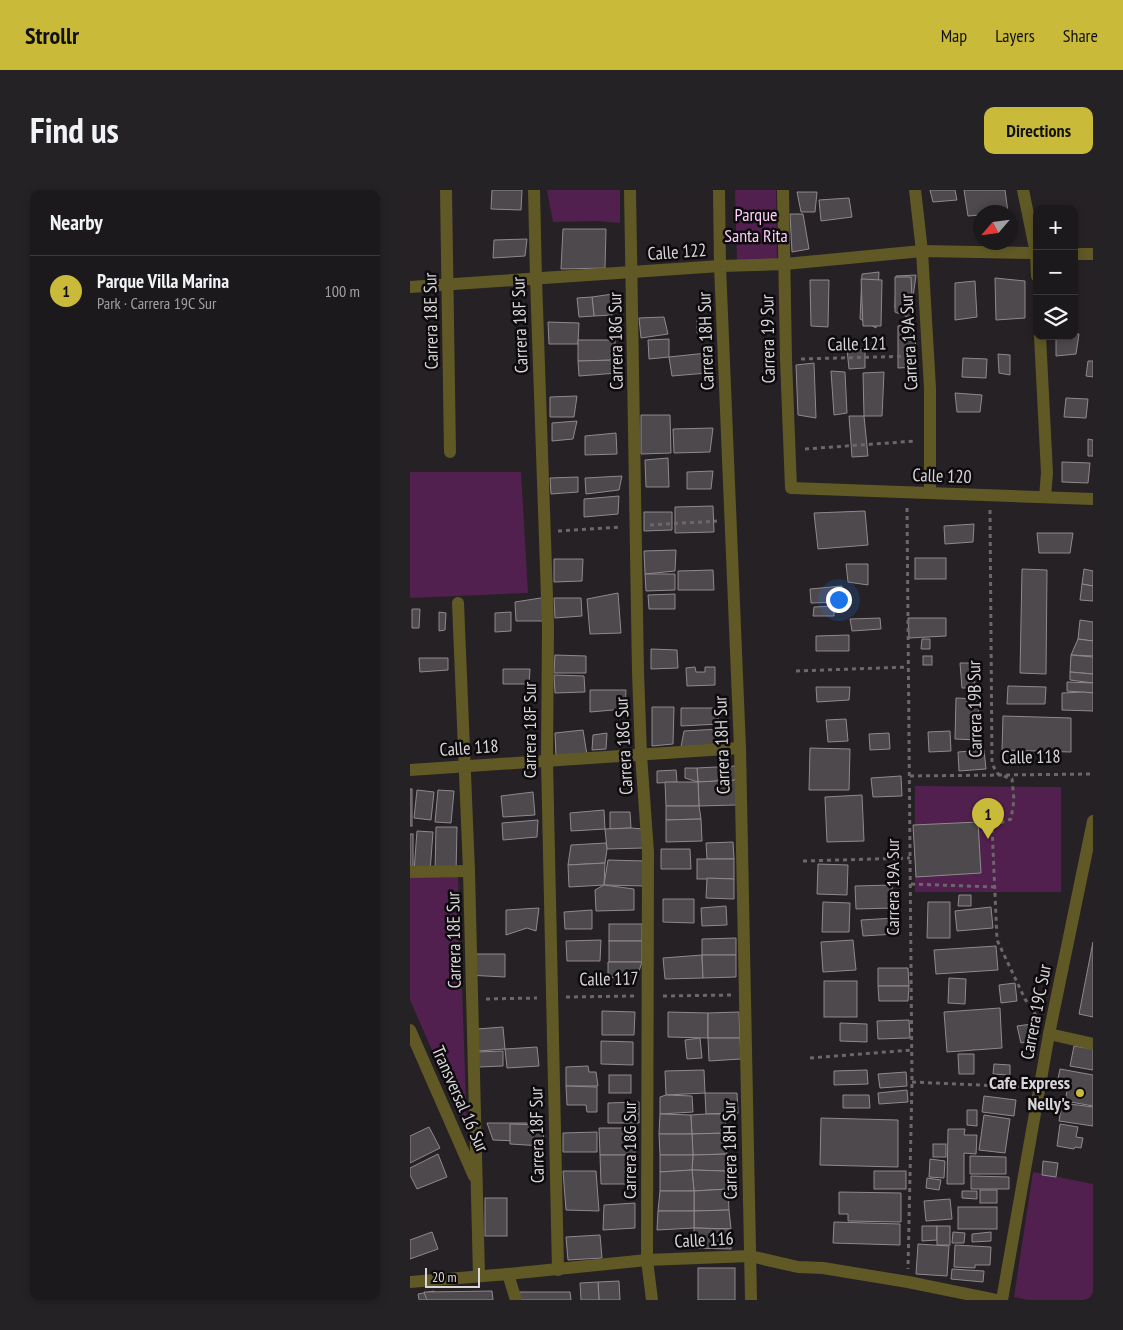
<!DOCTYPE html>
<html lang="en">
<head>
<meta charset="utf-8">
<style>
  :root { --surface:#1c191c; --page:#252225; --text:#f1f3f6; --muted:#a0a0a3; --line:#3a383b; --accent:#caba3a }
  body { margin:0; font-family:"PT Sans Narrow",sans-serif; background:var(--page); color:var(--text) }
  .controls { position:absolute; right:15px; top:15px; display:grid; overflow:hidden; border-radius:10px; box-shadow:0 2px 8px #0003 }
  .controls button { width:45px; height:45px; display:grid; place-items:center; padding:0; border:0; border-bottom:1px solid var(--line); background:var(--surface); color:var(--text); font:25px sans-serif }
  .compass { position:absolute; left:563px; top:15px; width:45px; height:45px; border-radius:50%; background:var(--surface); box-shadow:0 2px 8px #0003; rotate:242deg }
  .scale { position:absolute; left:15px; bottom:12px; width:55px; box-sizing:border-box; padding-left:5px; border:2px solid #d9d6d8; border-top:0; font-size:14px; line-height:18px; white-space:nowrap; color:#d9d6d8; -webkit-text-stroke:4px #0d0b0d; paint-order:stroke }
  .you { position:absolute; left:428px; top:409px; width:18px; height:18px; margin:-12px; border:4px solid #fff; border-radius:50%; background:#1a73e8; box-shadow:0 0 0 8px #1a73e833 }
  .badge { display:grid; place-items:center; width:32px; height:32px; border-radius:50%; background:var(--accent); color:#111; font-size:16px; font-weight:700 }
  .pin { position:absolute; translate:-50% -41px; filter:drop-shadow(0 1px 2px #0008) }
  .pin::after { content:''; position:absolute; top:26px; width:18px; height:15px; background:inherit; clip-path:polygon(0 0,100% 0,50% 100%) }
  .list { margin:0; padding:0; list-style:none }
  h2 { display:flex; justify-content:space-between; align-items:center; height:65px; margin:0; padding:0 20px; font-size:21px }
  h2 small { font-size:16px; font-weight:400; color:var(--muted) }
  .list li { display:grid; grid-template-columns:32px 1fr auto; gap:15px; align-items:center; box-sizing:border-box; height:70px; padding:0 20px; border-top:1px solid var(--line) }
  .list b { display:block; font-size:19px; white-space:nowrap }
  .list p { margin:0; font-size:16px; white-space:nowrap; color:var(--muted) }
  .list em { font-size:16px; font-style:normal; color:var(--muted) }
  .icon { flex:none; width:28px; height:28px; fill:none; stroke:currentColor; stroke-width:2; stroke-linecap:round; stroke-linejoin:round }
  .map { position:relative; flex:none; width:683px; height:1110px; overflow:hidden; border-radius:10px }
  header { display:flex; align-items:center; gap:30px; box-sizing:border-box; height:70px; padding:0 25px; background:var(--accent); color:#111 }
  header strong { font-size:24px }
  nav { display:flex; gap:28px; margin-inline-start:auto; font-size:18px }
  .intro { display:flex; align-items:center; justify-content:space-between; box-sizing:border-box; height:120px; padding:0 30px }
  h1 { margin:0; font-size:35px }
  .button { padding:12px 22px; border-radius:10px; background:var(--accent); color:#111; font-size:18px; font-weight:700 }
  main { display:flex; gap:30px; padding:0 30px }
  aside { flex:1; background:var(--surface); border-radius:10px; box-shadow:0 2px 8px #0003 }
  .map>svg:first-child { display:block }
</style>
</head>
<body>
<header>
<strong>Strollr</strong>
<nav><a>Map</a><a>Layers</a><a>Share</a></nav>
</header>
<div class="intro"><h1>Find us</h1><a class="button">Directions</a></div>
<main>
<aside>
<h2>Nearby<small></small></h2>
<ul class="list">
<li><span class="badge">1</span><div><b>Parque Villa Marina</b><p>Park · Carrera 19C Sur</p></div><em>100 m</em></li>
</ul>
</aside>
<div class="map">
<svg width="683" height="1110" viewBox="0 0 683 1110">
  <rect width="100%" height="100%" fill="#262125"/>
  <g fill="#51204e">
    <path d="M137 0H210V33L187 31 143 32Z"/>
    <path d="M325 0H366L367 72 327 71Z"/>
    <path d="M0 282H111L118 403 0 408Z"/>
    <path d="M505 596 651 597V702H505Z"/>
    <path d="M0 685H48L57 940 0 810Z"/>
    <path d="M623 982 683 994V1110H618L604 1107Z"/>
  </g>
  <g fill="#4e494d" stroke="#8f898f">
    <path d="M82 0H112L111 20 81 19Z"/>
    <path d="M520 0H545L547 10 523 12Z"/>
    <path d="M554 0H595L598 22H570V25L558 26Z"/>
    <path d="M387 2H407L405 22H391Z"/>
    <path d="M439 8 442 27 411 31 409 10Z"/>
    <path d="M380 24H393L399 59 382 62Z"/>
    <path d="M153 39H196L195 78 151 79Z"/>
    <path d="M117 49 115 66 83 68 84 50Z"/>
    <path d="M469 82 466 138 450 129 452 84Z"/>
    <path d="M506 85 500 129 485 118 486 86Z"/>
    <path d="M485 87H501L503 129 485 122Z"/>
    <path d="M585 88 615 91V128L586 130Z"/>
    <path d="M451 89 472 90 471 136H453Z"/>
    <path d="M400 90H419L418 137 401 136Z"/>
    <path d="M565 91 567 127 545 130V93Z"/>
    <path d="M203 104 202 125 184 126 182 107Z"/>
    <path d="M182 107 184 126 169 127 167 108Z"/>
    <path d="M287 126H296L297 141 287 143Z"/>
    <path d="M254 127 258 144 231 148 229 128Z"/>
    <path d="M138 132 169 133 168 154H139Z"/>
    <path d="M505 133 506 177 488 178V136Z"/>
    <path d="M664 144H669L666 164 646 166V146H664Z"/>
    <path d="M259 149V167L239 169 238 150Z"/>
    <path d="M168 150H205V170L168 171Z"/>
    <path d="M437 159 455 160V178L439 179Z"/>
    <path d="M297 163V183L262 186 259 167Z"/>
    <path d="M588 164 600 165V185L589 183Z"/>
    <path d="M553 168 577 169 576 188 552 187Z"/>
    <path d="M205 170 207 183 169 186 168 171Z"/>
    <path d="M678 171H683V187L676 186Z"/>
    <path d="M404 173 406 228 388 225 386 175Z"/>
    <path d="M421 181 435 182 437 223 424 225Z"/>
    <path d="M474 182 472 226H454L453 183Z"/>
    <path d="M545 203 572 205 570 222H547Z"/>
    <path d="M167 206 164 227H140V207Z"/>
    <path d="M656 208 678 209 676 228 654 227Z"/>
    <path d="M231 225H260L261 263 231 264Z"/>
    <path d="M439 226H454L458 266 442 267Z"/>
    <path d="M167 231 163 249 142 251V233Z"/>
    <path d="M303 238 300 262 264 263 263 239Z"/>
    <path d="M206 243 207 264 175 265V246Z"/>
    <path d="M678 249 683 250V266H678Z"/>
    <path d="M258 268 259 297H236L235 270Z"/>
    <path d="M652 272 680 273 678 293 652 292Z"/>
    <path d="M303 281 301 299H277V282Z"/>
    <path d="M212 286 209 300 176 304 175 288Z"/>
    <path d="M168 287V302L141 304 140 288Z"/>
    <path d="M209 306 208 324 174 327V309Z"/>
    <path d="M303 316 304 342 265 343V317Z"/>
    <path d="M455 321 458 355 408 359 404 323Z"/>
    <path d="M234 322H262V340L234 341Z"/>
    <path d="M564 334 563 352 535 354 534 336Z"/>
    <path d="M627 343H663L660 363H629Z"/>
    <path d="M266 360 265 381 235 384 234 361Z"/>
    <rect x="505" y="368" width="31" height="21"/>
    <path d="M144 369H173L172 391 144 392Z"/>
    <path d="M436 374H458V395L438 392Z"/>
    <path d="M612 379 637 380 636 484 610 483Z"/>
    <path d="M674 379 683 381V396L672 394Z"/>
    <path d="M303 380 304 400H268V381Z"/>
    <path d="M235 384H265V400L236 401Z"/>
    <path d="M672 394 683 396V411L670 410Z"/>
    <path d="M432 396 430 412 401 413 400 399Z"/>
    <path d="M208 403 211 443 180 444 177 409Z"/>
    <path d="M265 404V419H239L238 405Z"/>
    <path d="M137 407 138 431H106L105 412Z"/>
    <path d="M144 408H171L172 426 145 428Z"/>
    <path d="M424 416V426H403L404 417Z"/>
    <path d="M2 419H10L9 438H2Z"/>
    <path d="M29 422 36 423 35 440 29 441Z"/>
    <path d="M101 422V441L85 442V423Z"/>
    <path d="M470 428 471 439 442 441 440 429Z"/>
    <path d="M498 428H536V446L499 448Z"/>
    <path d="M670 430 683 432V451L668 449Z"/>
    <path d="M439 445V461H406V446Z"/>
    <path d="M512 449H520V459H511Z"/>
    <path d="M668 449 683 451V466L661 465Z"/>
    <path d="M241 459 267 460 268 478 241 479Z"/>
    <path d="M145 465 176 466V483H144Z"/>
    <path d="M661 465 683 467V484L660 482Z"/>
    <rect x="513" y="466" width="9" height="9"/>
    <path d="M9 468H38V480L10 482Z"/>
    <path d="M550 473H564L565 498H552Z"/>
    <path d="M285 477 286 482H295V477H305V495L277 496 276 478Z"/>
    <path d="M93 479H120L119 494H93Z"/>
    <path d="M660 482 683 484V493L660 490Z"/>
    <path d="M144 485 174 486 175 502 145 503Z"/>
    <path d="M657 492 683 493V503L657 501Z"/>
    <path d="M598 496 636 497 635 514H597Z"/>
    <path d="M406 497H440L439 510 407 512Z"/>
    <path d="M180 500H216L215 519 180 522Z"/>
    <path d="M674 502 683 503V521L652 520V503Z"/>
    <path d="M546 508 569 509 568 550 545 549Z"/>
    <path d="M242 517H264L263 554 242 556Z"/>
    <path d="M271 518H307L309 534 271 536Z"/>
    <path d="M593 526 661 528V562L592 560Z"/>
    <path d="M436 529 438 551 418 552 416 530Z"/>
    <path d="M310 539 309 555 271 557 274 541Z"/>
    <path d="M173 540 177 565 146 567 145 543Z"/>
    <path d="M540 541 541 561 519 562 518 542Z"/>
    <path d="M197 543 196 559 182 560 183 545Z"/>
    <path d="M479 543 480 559 460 560 459 544Z"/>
    <path d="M400 558 440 559 439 600H399Z"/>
    <path d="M574 560 576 579 549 581 548 562Z"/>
    <path d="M325 576 326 590 288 592 287 578Z"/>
    <path d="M275 578H287L288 592 275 588Z"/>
    <path d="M266 580 267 592 247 593V581Z"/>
    <path d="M491 586 492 606 463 607 461 588Z"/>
    <path d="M326 590V615L289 616 288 592Z"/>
    <path d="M255 592H288L289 616H256Z"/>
    <rect x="0" y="599" width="2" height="37"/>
    <path d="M7 600 24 602 21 630 4 628Z"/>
    <path d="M28 600 44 601 41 633 25 632Z"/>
    <path d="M123 602 125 625 93 627 91 606Z"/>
    <path d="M452 605 454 651 417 652 415 607Z"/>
    <path d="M256 616H289L291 629 256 630Z"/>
    <path d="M194 620 195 639 161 641 160 623Z"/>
    <path d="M200 622H220L221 638 200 639Z"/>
    <path d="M291 629 292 651 256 652V630Z"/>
    <path d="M128 630 127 647 93 650 92 633Z"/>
    <path d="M568 632 571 683 506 687 503 635Z"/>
    <path d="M26 637H47L46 683 25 682Z"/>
    <path d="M221 638 233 639V658L197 659 195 639Z"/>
    <path d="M7 641 23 642 20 682 4 681Z"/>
    <rect x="0" y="644" width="3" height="36"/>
    <path d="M323 652 324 669H297L296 653Z"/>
    <path d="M196 653 197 659 195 673 158 675 161 655Z"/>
    <path d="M251 659H280L281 679H251Z"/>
    <rect x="287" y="669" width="37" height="20"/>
    <path d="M198 670 235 671 234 696 194 695Z"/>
    <path d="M195 673 194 695 159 697 158 675Z"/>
    <path d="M408 674 438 675 437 705 407 704Z"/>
    <path d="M297 688 324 689V709L296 708Z"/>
    <path d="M194 695 224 699V720L186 721 185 700Z"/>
    <path d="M482 695 483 718 446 719 445 696Z"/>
    <path d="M549 705H561V716H548Z"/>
    <path d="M253 709H284V733L253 732Z"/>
    <path d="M413 712 440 713 439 742H412Z"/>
    <path d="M518 712H540V748H517Z"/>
    <path d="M316 716 317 735 292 736 291 718Z"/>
    <path d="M581 717 583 738 547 741 545 721Z"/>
    <path d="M129 718 126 741 117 738 96 745V720Z"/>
    <path d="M182 720V739H155L154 722Z"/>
    <path d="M485 728 486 744 453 746 451 730Z"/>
    <rect x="199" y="734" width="33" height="17"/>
    <path d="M326 748V765H292V749Z"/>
    <path d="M191 750 190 771H157L156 751Z"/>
    <path d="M443 750 446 780 413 782 411 752Z"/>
    <rect x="199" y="751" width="33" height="21"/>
    <path d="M683 752V827L669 824Z"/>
    <path d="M586 756 588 780 526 784 524 760Z"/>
    <path d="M57 764H95V787L57 785Z"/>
    <path d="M292 765 293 788 255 789 253 768Z"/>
    <path d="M292 765H326V787L293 788Z"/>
    <path d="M198 772H232L228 784 198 788Z"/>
    <path d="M468 778H498L499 796H468Z"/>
    <path d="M539 788 556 789 555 814 538 813Z"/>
    <rect x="414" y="791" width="33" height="36"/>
    <path d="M605 793 607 811 591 813 589 795Z"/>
    <path d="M468 796H499L498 811H469Z"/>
    <path d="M590 818 592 858 537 862 534 822Z"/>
    <path d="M192 821 225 822 224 845H192Z"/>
    <path d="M258 822 298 823V848L258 847Z"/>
    <path d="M329 822 330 848H298V823Z"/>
    <path d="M499 830 500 848 468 849 467 831Z"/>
    <path d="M430 833 457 834V852L430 851Z"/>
    <path d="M622 834 626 850 611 853 607 836Z"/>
    <path d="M93 837 95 859 68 861 67 839Z"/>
    <path d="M290 848 292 868 277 869 275 850Z"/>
    <path d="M298 848H330L331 869 299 871Z"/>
    <path d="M191 851 223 852V875L191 874Z"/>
    <path d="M664 856 683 859V880L660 876Z"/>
    <path d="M127 857 129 876 97 878 95 859Z"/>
    <path d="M93 861V876L68 877 67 862Z"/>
    <path d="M548 864H564V884H549Z"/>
    <path d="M584 874 600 875V885L583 884Z"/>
    <path d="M178 876 179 882H186L188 896H156V877Z"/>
    <path d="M650 879 683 885V916L655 911 658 896 647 894Z"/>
    <path d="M294 880 295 903 256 905 255 881Z"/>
    <path d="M457 880 458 894 424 895V881Z"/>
    <path d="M496 882 497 896 470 898 468 884Z"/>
    <rect x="199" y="885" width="22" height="18"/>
    <path d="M156 896 187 897V922H177L176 915H157Z"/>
    <path d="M497 900 498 912 469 914 468 903Z"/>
    <path d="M295 903H327L328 923 296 924Z"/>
    <path d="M256 905 282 906 283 922 250 924V907Z"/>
    <path d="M433 905H459L460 918H433Z"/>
    <path d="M574 906 606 910 604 926 572 922Z"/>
    <path d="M229 912V933H198V913Z"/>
    <path d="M652 913 683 917V936L649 931Z"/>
    <path d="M557 920H567V936L557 935Z"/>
    <path d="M250 924 281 925 282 944H249Z"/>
    <path d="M296 924H315L316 943 282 944 281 925Z"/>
    <path d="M574 925 600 929 595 963 569 960Z"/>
    <path d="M411 928 488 930V977L410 975Z"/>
    <path d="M77 933H132V952L83 950Z"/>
    <path d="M100 934 134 935 133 956 100 954Z"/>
    <path d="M650 934 668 937 666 947 673 948 671 958 665 957 664 959 647 956Z"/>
    <path d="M19 937 30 958 0 973V946Z"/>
    <path d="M189 938H226L225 965H190Z"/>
    <path d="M538 939H555L554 945H567L566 964 554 963V994H537Z"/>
    <path d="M187 942V962H153V943Z"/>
    <path d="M316 943 317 964 283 965 282 944Z"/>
    <path d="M249 944H282L283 965H250Z"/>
    <rect x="523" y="954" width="13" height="13"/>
    <path d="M28 964 37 987 7 999 0 985V978Z"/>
    <path d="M317 964 316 981 282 980 283 965Z"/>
    <path d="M190 965H225L226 994H191Z"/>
    <path d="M250 965H283L282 980 250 982Z"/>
    <path d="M560 966 596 967V984H560Z"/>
    <path d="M520 969 535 971 534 988 519 987Z"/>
    <path d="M633 971 648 973 646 987 632 985Z"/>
    <path d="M282 980 316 981 318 999 284 1001Z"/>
    <path d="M282 980 284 1001H250V982Z"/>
    <path d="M153 981H186L189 1021 156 1020Z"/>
    <rect x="464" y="981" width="32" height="18"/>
    <path d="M561 986 599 987V999H561Z"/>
    <path d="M517 988 531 990 529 1000 516 998Z"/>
    <path d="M318 999 319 1020 284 1021V1001Z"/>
    <rect x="570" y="1000" width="17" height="13"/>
    <path d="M250 1001H284V1021H248Z"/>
    <path d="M552 1001H567V1009L552 1008Z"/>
    <path d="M429 1002 491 1003V1032L438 1031V1024H429Z"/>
    <rect x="75" y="1008" width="22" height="38"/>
    <path d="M540 1009 542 1029 516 1031 514 1011Z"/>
    <path d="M225 1013V1038L193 1040 194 1015Z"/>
    <rect x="548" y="1017" width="39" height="22"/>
    <path d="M319 1020 321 1039 284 1038V1021Z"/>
    <path d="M248 1021H284V1038L247 1040Z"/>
    <path d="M424 1032 490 1034V1055L423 1053Z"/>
    <path d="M512 1036H527V1050L512 1051Z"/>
    <rect x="527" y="1036" width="13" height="19"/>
    <path d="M284 1038 321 1039V1059L284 1058Z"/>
    <path d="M22 1042 28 1059 0 1069V1050Z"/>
    <path d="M543 1042 555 1043 554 1053H542Z"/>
    <path d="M581 1042V1051L562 1052V1044Z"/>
    <path d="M190 1045 192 1068 158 1070 156 1047Z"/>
    <path d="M508 1054 539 1056 537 1086 506 1084Z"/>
    <path d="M545 1055 581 1057 580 1075H565V1078L544 1077Z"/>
    <rect x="288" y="1078" width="37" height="32"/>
    <path d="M542 1079 574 1081 573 1092 541 1089Z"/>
    <path d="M209 1091 210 1110H189L188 1092Z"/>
    <path d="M188 1092 189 1110H171L170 1093Z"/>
    <path d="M24 1101 26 1110H9L8 1104Z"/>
    <path d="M82 1101 83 1110H17L14 1102Z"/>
    <path d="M108 1102H160L161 1110H111Z"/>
  </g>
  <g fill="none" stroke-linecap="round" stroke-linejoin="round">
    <g stroke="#6b676a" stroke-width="3" stroke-dasharray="4 4" stroke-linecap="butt">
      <path d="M391 169 505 166"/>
      <path d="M395 259 506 251"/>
      <path d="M497 318 502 892 498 1079"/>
      <path d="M580 320 582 574 588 584 602 589 604 610 601 629 582 636 587 750 615 809 627 827"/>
      <path d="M240 335 307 331"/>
      <path d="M148 341 212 337"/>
      <path d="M386 481 498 477"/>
      <path d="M500 586 683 584"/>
      <path d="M393 671 500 668"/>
      <path d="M501 694 585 697"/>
      <path d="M253 806 322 805"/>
      <path d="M156 807 224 806"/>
      <path d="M76 809 127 808"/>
      <path d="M400 868 502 860"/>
      <path d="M502 892 614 897"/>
    </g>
    <g stroke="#605925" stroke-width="12">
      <path d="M36 0 40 262"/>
      <path d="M124 0 126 89 138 436 137 571 148 1080"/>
      <path d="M220 0 228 482 231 565 238 662 237 1070 242 1110"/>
      <path d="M309 0 310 76 330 558 341 1110"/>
      <path d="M373 0 376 169 381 298 683 309"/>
      <path d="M505 0 512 61 520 198V303"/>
      <path d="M613 0 626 63 627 86"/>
      <path d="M664 64H683"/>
      <path d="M0 97 310 76 375 74 512 61 627 63"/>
      <path d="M630 146 637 283 635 307"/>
      <path d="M48 413 59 681 69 1086"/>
      <path d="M0 580 330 558"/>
      <path d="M0 682 59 681"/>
      <path d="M0 840 64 986"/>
      <path d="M639 844 683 854"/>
      <path d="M98 1084 106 1110"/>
      <path d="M0 1092 98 1084 237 1070 340 1066 388 1077 413 1078 498 1092 586 1110"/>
      <path d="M592 1110 639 844 683 631"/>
    </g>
  </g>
  <circle fill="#caba3a" stroke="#0d0b0d" stroke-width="2" cx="670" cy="903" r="5"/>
  <g text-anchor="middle" stroke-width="5" stroke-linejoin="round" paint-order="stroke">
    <g font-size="18" fill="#fecdf8" stroke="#0d0b0d">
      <text x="346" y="31">Parque<tspan x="346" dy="21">Santa Rita</tspan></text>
    </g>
    <g font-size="18" fill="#d9d6d8" stroke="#0d0b0d">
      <text transform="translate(267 62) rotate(-4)" y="6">Calle 122</text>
      <text transform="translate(21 131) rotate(-91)" y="6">Carrera 18E Sur</text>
      <text transform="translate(110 135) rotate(-92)" y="6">Carrera 18F Sur</text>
      <text transform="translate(358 149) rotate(-91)" y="6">Carrera 19 Sur</text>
      <text transform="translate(206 151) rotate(-91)" y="6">Carrera 18G Sur</text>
      <text transform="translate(296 151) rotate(-92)" y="6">Carrera 18H Sur</text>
      <text transform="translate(499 152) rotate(-93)" y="6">Carrera 19A Sur</text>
      <text transform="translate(447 154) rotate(-1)" y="6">Calle 121</text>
      <text transform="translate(532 286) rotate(2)" y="6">Calle 120</text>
      <text transform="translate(565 519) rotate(-91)" y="6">Carrera 19B Sur</text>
      <text transform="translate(120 540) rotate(-90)" y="6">Carrera 18F Sur</text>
      <text transform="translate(312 555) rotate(-92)" y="6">Carrera 18H Sur</text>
      <text transform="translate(214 556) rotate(-93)" y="6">Carrera 18G Sur</text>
      <text transform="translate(59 558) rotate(-4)" y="6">Calle 118</text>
      <text transform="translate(621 567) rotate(-1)" y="6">Calle 118</text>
      <text transform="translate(483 697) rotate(-90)" y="6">Carrera 19A Sur</text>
      <text transform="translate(44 750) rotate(-91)" y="6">Carrera 18E Sur</text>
      <text transform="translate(199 789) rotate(-1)" y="6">Calle 117</text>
      <text transform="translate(626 822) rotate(-79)" y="6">Carrera 19C Sur</text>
      <text transform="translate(50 909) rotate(66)" y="6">Transversal 16 Sur</text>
      <text transform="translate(127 945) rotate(-91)" y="6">Carrera 18F Sur</text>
      <text transform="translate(220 960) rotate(-90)" y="6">Carrera 18G Sur</text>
      <text transform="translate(320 960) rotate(-91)" y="6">Carrera 18H Sur</text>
      <text transform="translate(294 1050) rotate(-3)" y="6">Calle 116</text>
    </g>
    <g font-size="18" font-weight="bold" fill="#d9d6d8" stroke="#0d0b0d" text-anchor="end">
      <text x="660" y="899">Cafe Express<tspan x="660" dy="21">Nelly's</tspan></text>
    </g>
  </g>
</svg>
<div class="controls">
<button>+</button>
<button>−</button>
<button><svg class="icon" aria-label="layers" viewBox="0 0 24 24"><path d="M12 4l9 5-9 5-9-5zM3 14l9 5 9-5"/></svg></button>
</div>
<svg class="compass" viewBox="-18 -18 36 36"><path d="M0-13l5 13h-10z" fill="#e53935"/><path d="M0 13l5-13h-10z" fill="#a0a0a3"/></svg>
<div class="scale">20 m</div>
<div class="you"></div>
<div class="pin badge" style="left:578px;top:649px">1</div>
</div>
</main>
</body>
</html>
